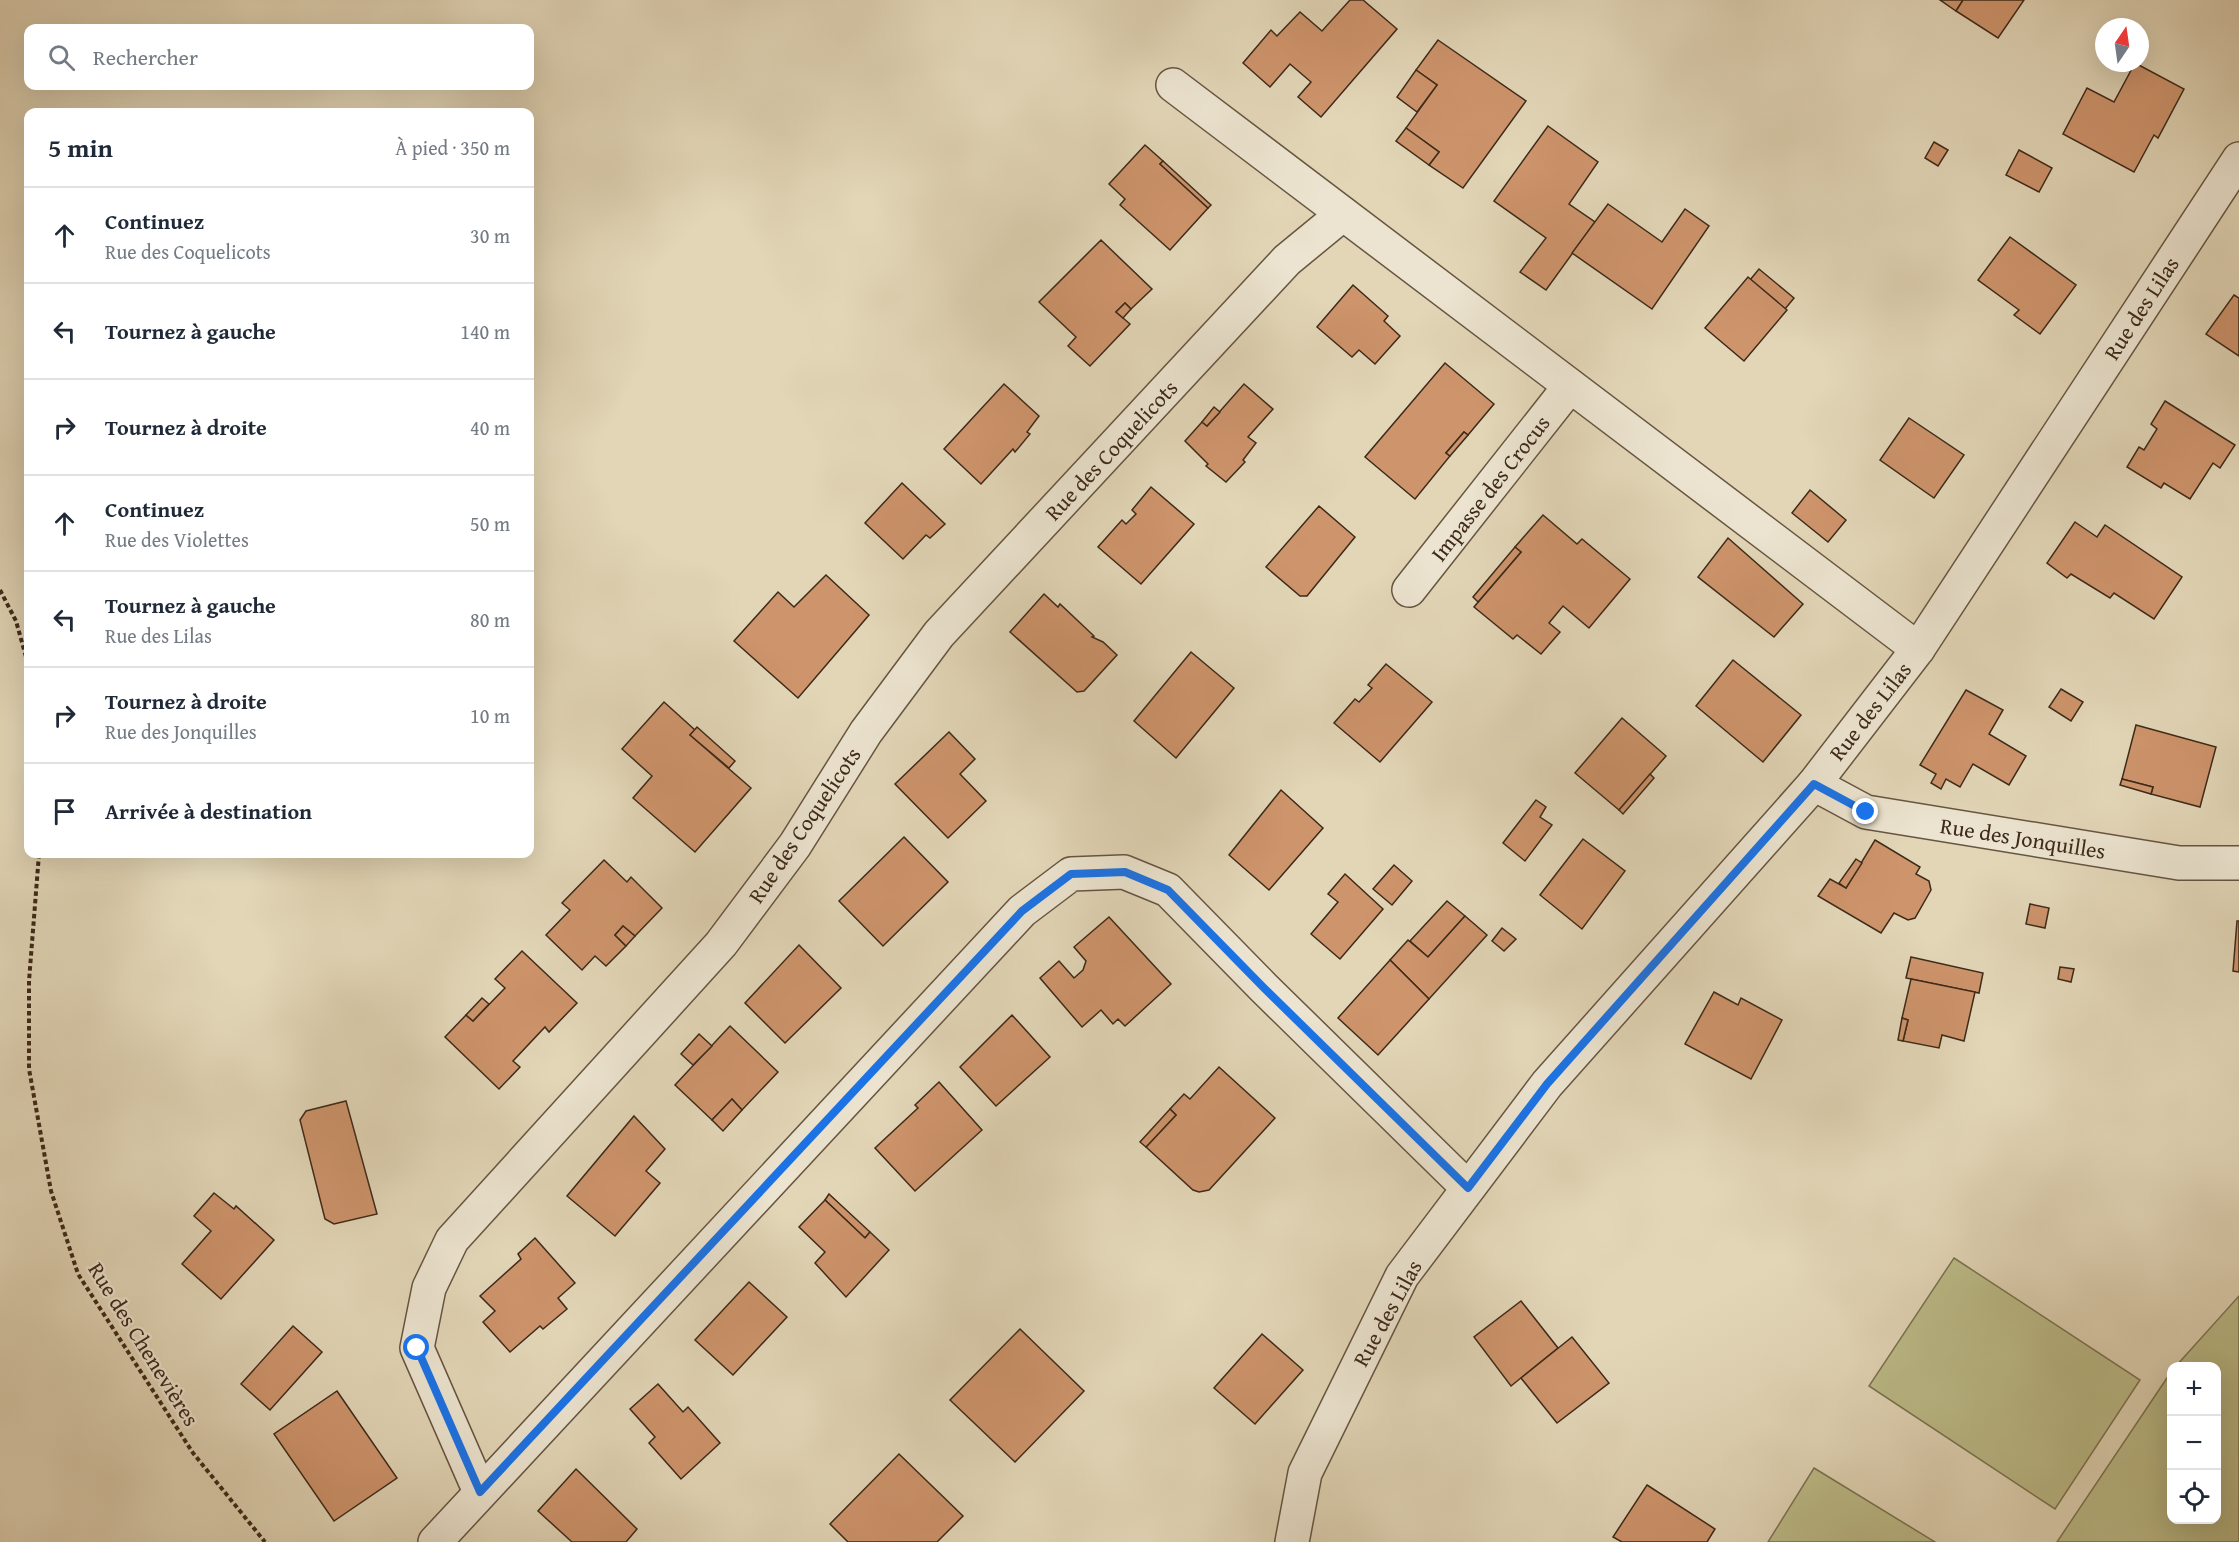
<!DOCTYPE html>
<html lang="fr">
<head>
<meta charset="utf-8">
<style>
  :root { --surface:#fff; --page:#f2f2f3; --text:#1f2937; --muted:#747a83; --line:#e0e1e3 }
  body { margin:0; font-family:"Gentium Book Plus",serif; background:var(--page); color:var(--text) }
  .controls { position:absolute; right:18px; bottom:18px; display:grid; overflow:hidden; border-radius:12px; box-shadow:0 6px 24px #0002 }
  .controls button { width:54px; height:54px; display:grid; place-items:center; padding:0; border:0; border-bottom:2px solid var(--line); background:var(--surface); color:var(--text); font:30px sans-serif }
  .compass { position:absolute; left:2095px; top:18px; width:54px; height:54px; border-radius:50%; background:var(--surface); box-shadow:0 6px 24px #0002; rotate:13deg }
  .stop { position:absolute; width:18px; height:18px; margin:-14px; border:4px solid #1a73e8; border-radius:50%; background:#fff }
  .stop.end { background:#1a73e8; border-color:#fff; box-shadow:0 2px 6px #0008 }
  .list { margin:0; padding:0; list-style:none }
  h2 { display:flex; justify-content:space-between; align-items:center; height:78px; margin:0; padding:0 24px; font-size:26px }
  h2 small { font-size:20px; font-weight:400; color:var(--muted) }
  .list li { display:grid; grid-template-columns:39px 1fr auto; gap:18px; align-items:center; box-sizing:border-box; height:96px; padding:0 24px; border-top:2px solid var(--line) }
  .list b { display:block; font-size:22px; white-space:nowrap }
  .list p { margin:0; font-size:20px; white-space:nowrap; color:var(--muted) }
  .list em { font-size:20px; font-style:normal; color:var(--muted) }
  .icon { flex:none; width:33px; height:33px; fill:none; stroke:currentColor; stroke-width:2; stroke-linecap:round; stroke-linejoin:round }
  .map { position:relative; flex:none; width:2239px; height:1542px; overflow:hidden }
  .search { position:absolute; background:var(--surface); box-shadow:0 6px 24px #0002; left:24px; top:24px; width:510px; height:66px; display:flex; align-items:center; gap:15px; box-sizing:border-box; padding:0 21px; border-radius:12px; color:var(--muted); font-size:22px }
  .panel { position:absolute; background:var(--surface); box-shadow:0 6px 24px #0002; left:24px; top:108px; width:510px; height:750px; border-radius:12px }
  .map>svg:first-child { display:block }
</style>
</head>
<body>
<div class="map">
<svg width="2239" height="1542" viewBox="0 0 2239 1542">
  <rect width="100%" height="100%" fill="#e2d6b7"/>
  <filter id="stains"><feTurbulence type="fractalNoise" baseFrequency=".00333" numOctaves="4"/><feColorMatrix values="0 0 0 0 .2 0 0 0 0 .09 0 0 0 0 .02 0 0 0 .5 -.17"/></filter>
  <radialGradient id="worn" r=".72"><stop offset=".6" stop-color="#630" stop-opacity="0"/><stop offset="1" stop-color="#630" stop-opacity=".3"/></radialGradient>
  <g fill="#bcbc89" stroke="#7c7352" stroke-width="1.5">
    <path d="M1954 1258 2140 1380 2055 1509 1869 1386Z"/>
    <path d="M2239 1296V1542H2057L2171 1372 2172 1520H2216V1366H2176Z"/>
    <path d="M1814 1468 1935 1542H1768Z"/>
  </g>
  <g fill="#ce946c" stroke="#3d2a1a" stroke-width="1.5">
    <path d="M1350 0H1363L1397 29 1321 117 1298 97 1311 82 1290 64 1270 87 1243 63 1271 30 1277 36 1300 12 1322 31Z"/>
    <path d="M1940 0H1963L1956 11Z"/>
    <path d="M1963 0H2024L1998 38 1956 11Z"/>
    <path d="M1438 40 1526 101 1463 188 1429 165 1439 152 1406 128 1437 85 1416 70Z"/>
    <path d="M2135 63 2184 89 2158 138 2154 135 2134 172 2063 134 2087 88 2114 102Z"/>
    <path d="M1416 70 1437 85 1417 112 1397 97Z"/>
    <path d="M1548 126 1598 162 1569 204 1595 222 1546 290 1520 272 1546 238 1494 201Z"/>
    <path d="M1406 128 1439 152 1429 165 1396 141Z"/>
    <path d="M1934 142 1948 150 1938 166 1925 158Z"/>
    <path d="M1145 145 1163 161 1160 164 1208 208 1170 250 1120 205 1125 199 1109 184Z"/>
    <path d="M2019 150 2052 168 2039 192 2006 175Z"/>
    <path d="M1163 161 1211 205 1208 208 1160 164Z"/>
    <path d="M1608 204 1662 242 1685 209 1709 226 1652 309 1572 253Z"/>
    <path d="M2010 237 2076 285 2040 334 2014 315 2019 310 1978 280Z"/>
    <path d="M1101 240 1152 289 1131 309 1125 303 1116 312 1130 324 1090 366 1068 346 1076 337 1039 302Z"/>
    <path d="M1759 269 1794 298 1785 309 1750 280Z"/>
    <path d="M1748 277 1787 310 1744 361 1705 328Z"/>
    <path d="M1353 285 1388 316 1384 321 1400 336 1375 364 1359 350 1352 357 1317 327Z"/>
    <path d="M2234 295 2239 298V356L2206 334Z"/>
    <path d="M1125 303 1131 309 1123 318 1116 312Z"/>
    <path d="M1445 363 1494 404 1468 435 1464 432 1446 453 1450 456 1415 499 1365 457Z"/>
    <path d="M1004 384 1039 416 1027 432 1030 434 1015 452 1013 449 981 484 944 449Z"/>
    <path d="M1244 384 1273 409 1248 437 1256 443 1243 460 1245 462 1226 482 1206 466 1208 464 1185 441 1202 422 1207 426Z"/>
    <path d="M2165 401 2235 445 2220 468 2213 463 2190 499 2164 483 2161 488 2127 467 2139 447 2144 450 2157 429 2151 424Z"/>
    <path d="M1214 407 1220 412 1207 426 1202 422Z"/>
    <path d="M1909 418 1964 455 1934 498 1880 460Z"/>
    <path d="M1464 432 1468 435 1450 456 1446 453Z"/>
    <path d="M902 483 945 524 930 538 926 535 903 559 865 523Z"/>
    <path d="M1151 487 1194 524 1141 584 1098 547 1122 520 1126 524 1136 514 1132 510Z"/>
    <path d="M1810 490 1846 520 1828 542 1792 513Z"/>
    <path d="M1319 506 1355 537 1307 596H1300L1266 567Z"/>
    <path d="M1543 515 1577 544 1582 539 1630 579 1589 628 1563 606 1549 623 1560 632 1541 654 1517 635 1513 639 1474 607 1521 552 1515 547Z"/>
    <path d="M2075 522 2097 537 2105 525 2182 577 2154 619 2114 593 2110 598 2071 574 2067 578 2047 563Z"/>
    <path d="M1728 538 1803 604 1774 637 1698 577Z"/>
    <path d="M1515 547 1521 552 1478 602 1473 597Z"/>
    <path d="M826 575 869 615 798 698 734 641 778 592 794 607Z"/>
    <path d="M1044 594 1058 607 1060 604 1094 636 1092 637 1103 642 1117 655 1084 691 1077 692 1010 632Z"/>
    <path d="M1191 652 1234 688 1176 758 1134 721Z"/>
    <path d="M1733 660 1801 715 1763 762 1696 706Z"/>
    <path d="M1386 664 1432 702 1380 762 1334 723 1355 699 1359 702 1372 688 1368 685Z"/>
    <path d="M2061 689 2083 702 2071 721 2049 707Z"/>
    <path d="M1966 690 2003 710 1989 734 2026 756 2009 785 1973 764 1960 787 1946 779 1941 789 1931 783 1936 774 1920 765Z"/>
    <path d="M664 702 695 730 690 735 751 788 695 852 633 798 652 776 622 749Z"/>
    <path d="M1622 718 1666 756 1619 810 1575 773Z"/>
    <path d="M2136 725 2216 747 2200 807 2151 794 2153 787 2122 779Z"/>
    <path d="M697 727 735 761 729 768 690 735Z"/>
    <path d="M949 732 975 759 960 774 986 801 948 838 895 784Z"/>
    <path d="M1650 774 1654 778 1623 814 1619 810Z"/>
    <path d="M2122 779 2153 787 2151 794 2120 785Z"/>
    <path d="M1281 790 1323 828 1269 890 1229 855Z"/>
    <path d="M1536 800 1546 807 1540 817 1552 825 1525 861 1503 843Z"/>
    <path d="M904 837 948 882 883 946 839 901Z"/>
    <path d="M1583 839 1625 871 1582 929 1540 895Z"/>
    <path d="M1875 840 1920 867 1916 874 1929 881 1931 890 1915 918 1908 920 1894 913 1881 933 1818 896 1830 879 1846 888Z"/>
    <path d="M1856 859 1862 863 1846 888 1839 883Z"/>
    <path d="M604 860 627 882 631 877 662 908 635 936 623 926 615 935 626 946 606 966 595 956 582 970 546 935 570 910 562 903Z"/>
    <path d="M1394 865 1412 881 1392 905 1373 889Z"/>
    <path d="M1345 874 1383 909 1340 959 1311 934 1338 902 1328 894Z"/>
    <path d="M1447 901 1465 916 1428 957 1410 941Z"/>
    <path d="M2030 904 2049 908 2045 928 2026 924Z"/>
    <path d="M1465 916 1487 935 1429 999 1390 960 1408 940 1428 957Z"/>
    <path d="M1109 917 1171 984 1125 1026 1118 1019 1113 1024 1101 1010 1082 1027 1040 978 1059 961 1074 978 1083 970 1086 961 1074 947Z"/>
    <path d="M2237 921H2239V972L2233 971Z"/>
    <path d="M623 926 635 936 626 946 615 935Z"/>
    <path d="M1502 928 1516 939 1504 951 1492 941Z"/>
    <path d="M799 945 841 988 785 1043 745 1003Z"/>
    <path d="M522 951 577 1003 549 1032 545 1027 513 1061 520 1067 499 1089 445 1037 466 1015 473 1021 505 988 495 979Z"/>
    <path d="M1911 957 1983 973 1979 993 1906 978Z"/>
    <path d="M1390 960 1429 999 1378 1055 1338 1018Z"/>
    <path d="M2060 967 2074 969 2071 982 2058 979Z"/>
    <path d="M1911 979 1975 992 1964 1041 1942 1035 1939 1048 1903 1041 1908 1020 1902 1018Z"/>
    <path d="M1714 992 1738 1005 1741 998 1782 1020 1751 1079 1685 1044Z"/>
    <path d="M482 998 489 1004 473 1021 466 1015Z"/>
    <path d="M1012 1015 1050 1057 996 1106 960 1067Z"/>
    <path d="M1902 1018 1908 1020 1903 1041 1898 1040Z"/>
    <path d="M730 1026 778 1072 742 1110 732 1099 712 1120 675 1085Z"/>
    <path d="M699 1034 712 1046 693 1065 681 1054Z"/>
    <path d="M1219 1067 1275 1118 1209 1190 1199 1192 1193 1190 1146 1147 1176 1115 1170 1109 1184 1094 1190 1099Z"/>
    <path d="M939 1082 982 1130 915 1191 875 1148 918 1108 915 1105Z"/>
    <path d="M732 1099 742 1110 723 1131 712 1120Z"/>
    <path d="M346 1101 377 1214 334 1224 325 1219 300 1120 306 1111Z"/>
    <path d="M1170 1109 1176 1115 1146 1147 1140 1142Z"/>
    <path d="M634 1116 665 1149 646 1171 660 1183 615 1236 567 1196Z"/>
    <path d="M214 1193 234 1209 236 1206 274 1240 221 1299 182 1264 211 1231 194 1216Z"/>
    <path d="M829 1194 870 1232 865 1238 825 1200Z"/>
    <path d="M825 1200 865 1238 870 1232 889 1250 846 1297 815 1263 825 1252 799 1227Z"/>
    <path d="M535 1238 575 1283 558 1298 567 1309 543 1329 540 1326 510 1352 483 1322 495 1311 480 1296 521 1259 518 1254Z"/>
    <path d="M749 1282 787 1317 733 1375 695 1340Z"/>
    <path d="M1521 1301 1558 1348 1511 1386 1474 1337Z"/>
    <path d="M293 1326 322 1352 270 1410 241 1384Z"/>
    <path d="M1020 1329 1084 1391 1015 1462 950 1400Z"/>
    <path d="M1262 1334 1303 1370 1255 1424 1214 1388Z"/>
    <path d="M1572 1337 1609 1383 1557 1423 1521 1378Z"/>
    <path d="M658 1384 683 1412 688 1407 720 1443 681 1479 649 1443 655 1437 630 1409Z"/>
    <path d="M337 1391 397 1478 334 1521 274 1434Z"/>
    <path d="M899 1454 963 1516 937 1542H848L830 1524Z"/>
    <path d="M576 1469 637 1529 626 1542H572L538 1511Z"/>
    <path d="M1647 1485 1715 1529 1707 1542H1622L1613 1537Z"/>
  </g>
  <g fill="none" stroke-linecap="round" stroke-linejoin="round">
    <defs>
      <g id="minor">
        <path d="M1173 85 1918 649"/>
        <path d="M1409 590 1570 386"/>
        <path d="M1814 784 1866 812 2179 863H2239"/>
        <path d="M480 1492 417 1348 429 1288 452 1240 721 944 795 845 866 732 939 634 1287 260 1343 214"/>
        <path d="M435 1542 1022 911 1071 874 1124 872 1168 890 1264 988 1468 1188"/>
        <path d="M1292 1542 1305 1473 1402 1276 1547 1084 1814 784 1918 649 2239 159"/>
      </g>
    </defs>
    <use href="#minor" stroke="#665541" stroke-width="36"/>
    <g stroke="#3d2a1a" stroke-width="4" stroke-dasharray="4.5 3" stroke-linecap="butt">
      <path d="M0 590 16 621 28 664"/>
      <path d="M39 854 29 981V1069L51 1191 78 1274 193 1453 265 1542"/>
    </g>
    <use href="#minor" stroke="#ece4d0" stroke-width="33"/>
  </g>
  <g fill="none" stroke-linecap="round" stroke-linejoin="round">
    <path stroke="#1a73e8" stroke-width="8" d="M417 1348 480 1492 1022 911 1071 874 1125 872 1168 890 1264 988 1468 1188 1547 1084 1814 784 1866 812"/>
  </g>
  <g text-anchor="middle" stroke-width="4.5" stroke-linejoin="round" paint-order="stroke">
    <g font-size="22" fill="#3d2a1a" stroke="#ece4d0">
      <text transform="translate(2141 308) rotate(-57)" y="8">Rue des Lilas</text>
      <text transform="translate(1111 450) rotate(-47)" y="8">Rue des Coquelicots</text>
      <text transform="translate(1490 488) rotate(-52)" y="8">Impasse des Crocus</text>
      <text transform="translate(1870 711) rotate(-52)" y="8">Rue des Lilas</text>
      <text transform="translate(804 825) rotate(-56)" y="8">Rue des Coquelicots</text>
      <text transform="translate(2023 838) rotate(9)" y="8">Rue des Jonquilles</text>
      <text transform="translate(1387 1313) rotate(-61)" y="8">Rue des Lilas</text>
      <text transform="translate(144 1344) rotate(58)" y="8">Rue des Chenevières</text>
    </g>
  </g>
  <rect width="100%" height="100%" filter="url(#stains)"/>
  <rect width="100%" height="100%" fill="url(#worn)"/>
</svg>
<div class="controls">
<button>+</button>
<button>−</button>
<button><svg class="icon" aria-label="locate" viewBox="0 0 24 24"><circle cx="12" cy="12" r="6"/><path d="M12 2v4M12 18v4M2 12h4M18 12h4"/></svg></button>
</div>
<svg class="compass" viewBox="-18 -18 36 36"><path d="M0-13l5 13h-10z" fill="#e53935"/><path d="M0 13l5-13h-10z" fill="#747a83"/></svg>
<div class="stop" style="left:417px;top:1348px"></div>
<div class="stop end" style="left:1866px;top:812px"></div>
<div class="search"><svg class="icon" aria-label="search" viewBox="0 0 24 24"><circle cx="10" cy="10" r="6"/><path d="M15 15l6 6"/></svg>Rechercher</div>
<section class="panel">
<h2>5 min<small>À pied · 350 m</small></h2>
<ul class="list">
<li><svg class="icon" aria-label="ahead" viewBox="0 0 24 24"><path d="M12 20V5M6 11l6-6 6 6"/></svg><div><b>Continuez</b><p>Rue des Coquelicots</p></div><em>30 m</em></li>
<li><svg class="icon" aria-label="left" viewBox="0 0 24 24"><path d="M17 20v-9H6M10 6l-5 5 5 5"/></svg><div><b>Tournez à gauche</b></div><em>140 m</em></li>
<li><svg class="icon" aria-label="right" viewBox="0 0 24 24"><path d="M7 20v-9h11M14 6l5 5-5 5"/></svg><div><b>Tournez à droite</b></div><em>40 m</em></li>
<li><svg class="icon" aria-label="ahead" viewBox="0 0 24 24"><path d="M12 20V5M6 11l6-6 6 6"/></svg><div><b>Continuez</b><p>Rue des Violettes</p></div><em>50 m</em></li>
<li><svg class="icon" aria-label="left" viewBox="0 0 24 24"><path d="M17 20v-9H6M10 6l-5 5 5 5"/></svg><div><b>Tournez à gauche</b><p>Rue des Lilas</p></div><em>80 m</em></li>
<li><svg class="icon" aria-label="right" viewBox="0 0 24 24"><path d="M7 20v-9h11M14 6l5 5-5 5"/></svg><div><b>Tournez à droite</b><p>Rue des Jonquilles</p></div><em>10 m</em></li>
<li><svg class="icon" aria-label="arrive" viewBox="0 0 24 24"><path d="M6 21V4h12l-3 4 3 4H6"/></svg><div><b>Arrivée à destination</b></div></li>
</ul>
</section>
</div>
</body>
</html>
